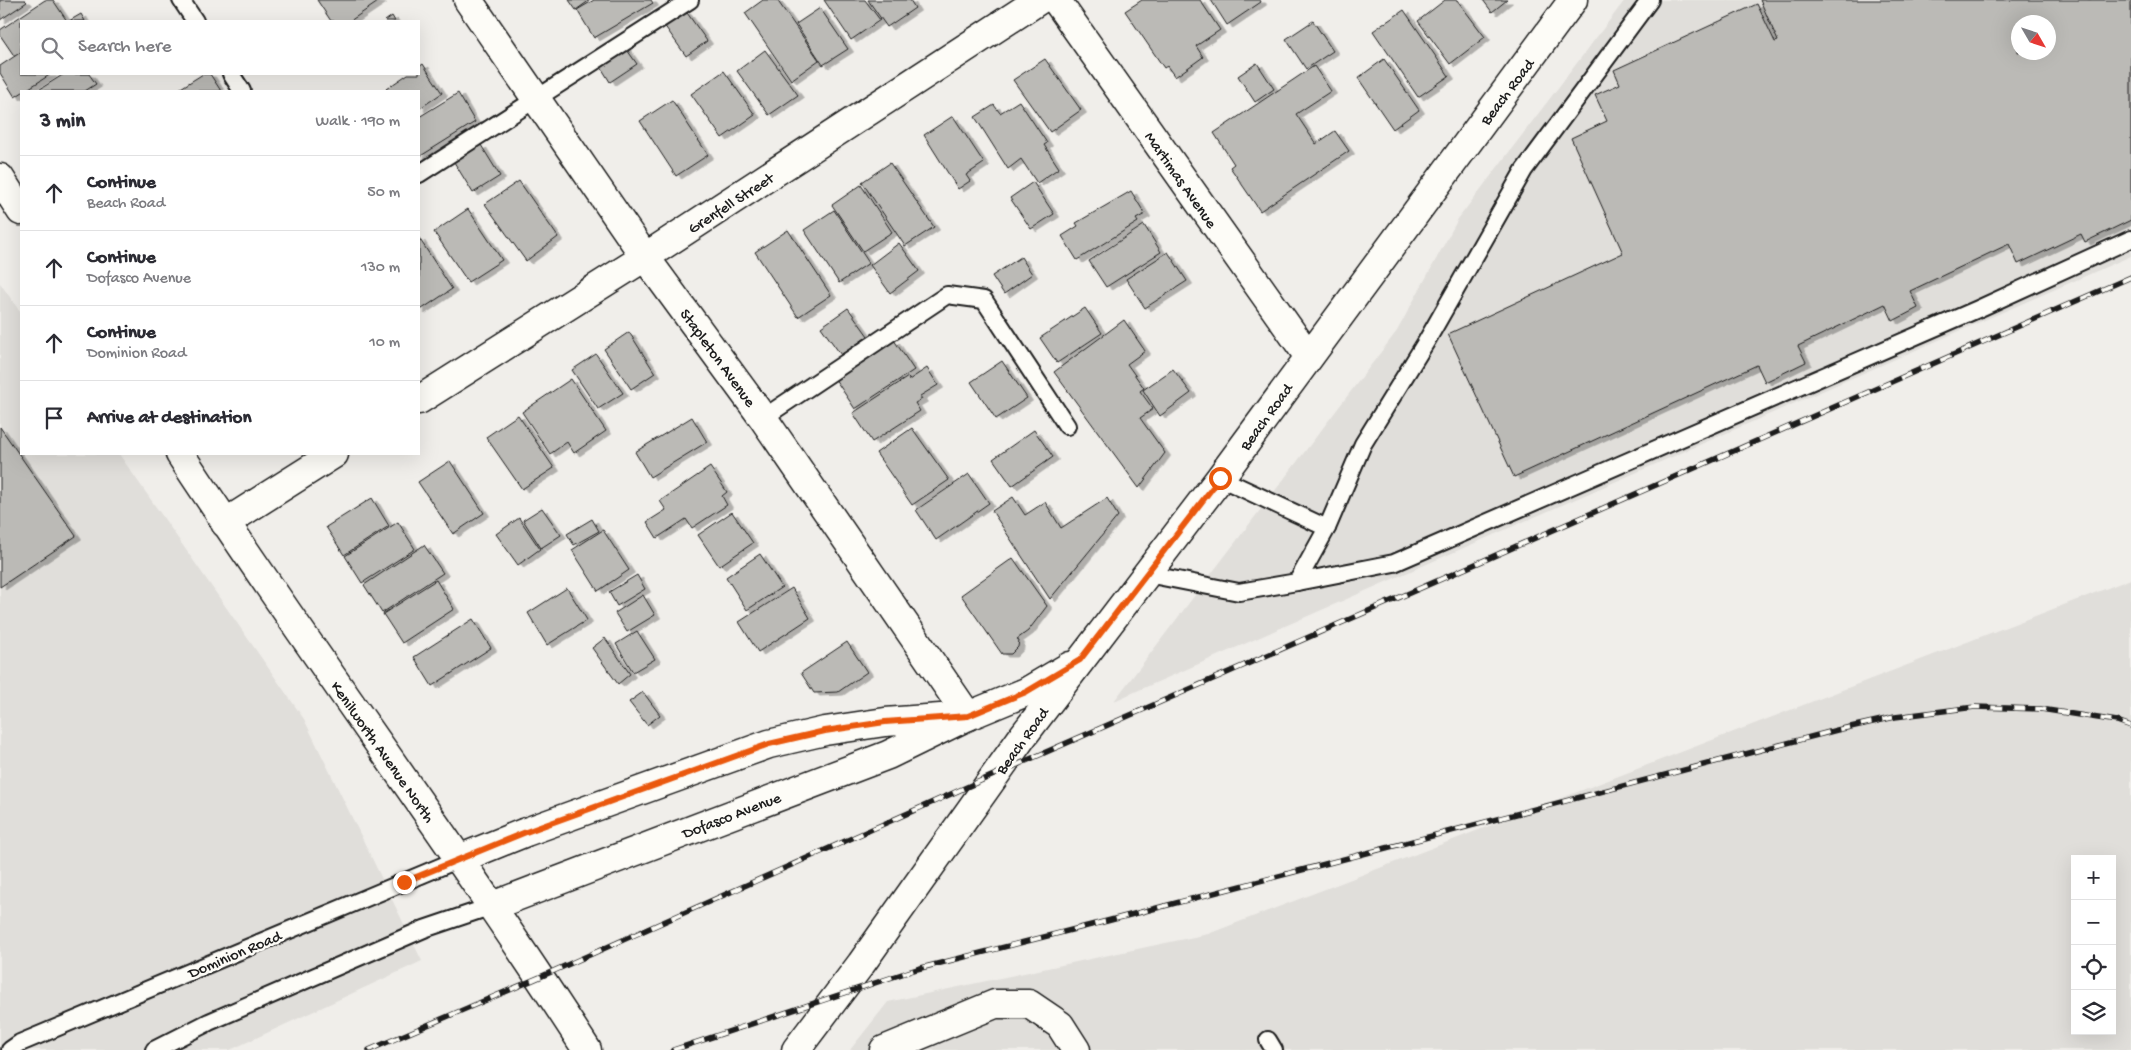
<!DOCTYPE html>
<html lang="en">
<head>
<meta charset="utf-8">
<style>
  :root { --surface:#fff; --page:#f2f2f3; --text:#2b2b33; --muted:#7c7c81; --line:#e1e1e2 }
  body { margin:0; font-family:"Gochi Hand",sans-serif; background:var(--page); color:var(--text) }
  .controls { position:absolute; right:15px; bottom:15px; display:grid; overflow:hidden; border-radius:0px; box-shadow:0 5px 20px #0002 }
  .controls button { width:45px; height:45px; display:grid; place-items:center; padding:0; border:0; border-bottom:1px solid var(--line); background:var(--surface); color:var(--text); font:25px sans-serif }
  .compass { position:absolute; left:2011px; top:15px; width:45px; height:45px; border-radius:50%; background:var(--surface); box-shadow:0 5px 20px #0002; rotate:129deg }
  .stop { position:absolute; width:15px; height:15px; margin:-11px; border:4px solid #ea580c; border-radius:50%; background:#fff }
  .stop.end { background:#ea580c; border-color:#fff; box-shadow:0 1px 5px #0008 }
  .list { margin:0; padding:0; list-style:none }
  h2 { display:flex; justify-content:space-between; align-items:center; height:65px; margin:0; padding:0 20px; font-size:21px }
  h2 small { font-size:16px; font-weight:400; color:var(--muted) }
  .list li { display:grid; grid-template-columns:32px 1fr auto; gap:15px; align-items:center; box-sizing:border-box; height:75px; padding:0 20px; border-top:1px solid var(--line) }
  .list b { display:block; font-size:19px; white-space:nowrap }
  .list p { margin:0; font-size:16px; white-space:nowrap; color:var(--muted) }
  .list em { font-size:16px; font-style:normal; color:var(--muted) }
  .icon { flex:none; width:28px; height:28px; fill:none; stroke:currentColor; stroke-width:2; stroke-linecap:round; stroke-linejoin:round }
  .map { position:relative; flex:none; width:2131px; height:1050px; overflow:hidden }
  .search { position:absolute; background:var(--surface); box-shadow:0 5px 20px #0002; left:20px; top:20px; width:400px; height:55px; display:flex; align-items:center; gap:12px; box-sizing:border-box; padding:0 18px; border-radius:0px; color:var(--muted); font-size:19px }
  .panel { position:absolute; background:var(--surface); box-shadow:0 5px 20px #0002; left:20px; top:90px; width:400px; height:365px; border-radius:0px }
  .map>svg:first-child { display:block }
</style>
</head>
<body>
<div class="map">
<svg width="2131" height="1050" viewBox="0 0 2131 1050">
  <defs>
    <filter id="shadow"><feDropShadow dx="5.5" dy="3" stdDeviation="0" flood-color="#0004"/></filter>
  </defs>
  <rect width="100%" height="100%" fill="#f0eeea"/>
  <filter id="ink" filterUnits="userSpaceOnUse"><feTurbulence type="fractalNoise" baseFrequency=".02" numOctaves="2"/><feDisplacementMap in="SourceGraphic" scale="10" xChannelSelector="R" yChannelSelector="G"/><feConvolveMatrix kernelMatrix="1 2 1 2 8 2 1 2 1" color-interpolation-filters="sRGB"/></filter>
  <g filter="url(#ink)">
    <g fill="#e0deda" fill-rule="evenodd">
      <path d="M1625 0H2131V256L1114 701 1397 331 1458 219ZM2018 22H2048V52H2018Z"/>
      <path d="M0 283 21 313V454H119L304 719 422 961 230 1050H0Z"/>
      <path d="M2131 579V1050H850L888 1002 1208 934ZM2075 859H2112V1031H2075Z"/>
    </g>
    <g fill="#bbbab6" stroke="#1c1c1c" fill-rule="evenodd" filter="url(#shadow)">
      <path d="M0 0H25L27 2 0 20Z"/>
      <path d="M45 0H53L67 21H21V52L15 57 0 35V30Z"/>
      <path d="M317 0H381L350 21H331Z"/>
      <path d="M569 0H590L576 10Z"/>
      <path d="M594 0H651L653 3 594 38 577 10Z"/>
      <path d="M763 0H777L819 60 791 80 745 13Z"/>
      <path d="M824 0H865L880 20 851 40Z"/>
      <path d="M868 0H910L915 8 887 27Z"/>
      <path d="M1142 0H1200L1220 30 1196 46 1203 57 1175 77 1167 66 1164 68 1125 11Z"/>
      <path d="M1211 0H1260L1261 2 1227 25Z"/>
      <path d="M1445 0H1457L1485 37 1450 64 1418 21Z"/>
      <path d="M1483 0H1507L1492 12Z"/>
      <path d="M1760 0H2131V220L2085 242 2081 234 2018 264 2009 244 1910 291 1918 308 1893 321 1885 304 1798 346 1806 362 1765 382 1757 365 1514 477 1448 334 1623 253 1571 138 1607 121 1595 95 1620 84 1614 70 1757 4 1775 42 1778 41ZM2018 22H2048V52H2018Z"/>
      <path d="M820 8 848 49 823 65 796 24Z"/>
      <path d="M685 10 707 41 686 56 664 25Z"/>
      <path d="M1404 10 1449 76 1418 97 1373 31Z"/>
      <path d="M81 14 85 21H69Z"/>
      <path d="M392 16 395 21H385Z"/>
      <path d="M1313 21 1333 51 1306 69 1286 39Z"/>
      <path d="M625 47 637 64 610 82 599 64Z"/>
      <path d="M765 50 798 95 769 115 737 71Z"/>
      <path d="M21 52V74H51L15 97 0 73V66Z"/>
      <path d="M1045 59 1081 110 1050 132 1013 80Z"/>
      <path d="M1384 59 1419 110 1393 129 1358 78Z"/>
      <path d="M1257 63 1274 89 1255 102 1238 76Z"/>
      <path d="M423 64 442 93 419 109V91H388L386 89 408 74H419V67Z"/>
      <path d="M1314 66 1331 91 1296 114 1316 144 1335 131 1349 151 1260 211 1230 167 1234 164 1214 133Z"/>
      <path d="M724 71 755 115 722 138 691 94Z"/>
      <path d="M64 74H89L96 84 85 91H37Z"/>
      <path d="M203 74H210L221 91H176Z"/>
      <path d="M458 93 475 122 419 157V117Z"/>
      <path d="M672 100 708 155 676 176 640 121Z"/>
      <path d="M1019 101 1047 143 1044 145 1059 168 1037 183 1021 159 1008 169 975 117 994 105 1000 113Z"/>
      <path d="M953 116 984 163 966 175 970 181 958 189 924 135Z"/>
      <path d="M481 145 500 176 473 193 454 162Z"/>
      <path d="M890 163 934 227 905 246 862 182Z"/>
      <path d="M519 181 558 237 526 261 485 204Z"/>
      <path d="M1033 182 1054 214 1031 229 1010 198Z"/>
      <path d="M861 185 892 232 863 251 832 205Z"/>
      <path d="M1131 191 1145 214 1136 219 1138 222 1077 260 1062 236 1078 226 1076 223Z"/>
      <path d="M468 209 502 260 468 282 434 232Z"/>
      <path d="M834 210 869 263 839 283 804 230Z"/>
      <path d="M1144 225 1161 252 1106 287 1089 261Z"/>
      <path d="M788 230 831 295 798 317 755 252Z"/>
      <path d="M419 238 452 289 419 311Z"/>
      <path d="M899 243 919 271 890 293 870 265Z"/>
      <path d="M1168 252 1187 281 1145 308 1126 279Z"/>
      <path d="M1021 257 1032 274 1004 294 992 276Z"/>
      <path d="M848 308 868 336 841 355 821 327Z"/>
      <path d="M1085 308 1102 333 1057 363 1040 338Z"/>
      <path d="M1124 320 1145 351 1127 364 1144 388 1140 391 1153 409 1140 418 1165 453 1139 488 1054 372Z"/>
      <path d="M629 332 655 373 631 389 604 349Z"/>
      <path d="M894 340 914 370 855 409 835 379Z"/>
      <path d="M596 354 623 393 598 409 572 370Z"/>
      <path d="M1002 361 1027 398 996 419 971 382Z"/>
      <path d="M927 368 938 385 920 396 922 399 915 403 920 411 872 442 853 413 908 377 909 380Z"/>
      <path d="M1173 369 1191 393 1160 416 1143 390Z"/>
      <path d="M571 379 606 431 574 453 567 442 550 454 522 412Z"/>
      <path d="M518 415 554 468 522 489 486 437Z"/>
      <path d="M692 417 707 442 650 477 635 452Z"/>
      <path d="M0 427 76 536 0 587Z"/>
      <path d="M912 428 949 480 912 505 876 453Z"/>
      <path d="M1034 430 1053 457 1012 486 993 459Z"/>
      <path d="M450 461 484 513 453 534 418 482Z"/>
      <path d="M710 467 727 492 722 496 727 505 692 528 686 519 657 538 647 522 666 510 660 501Z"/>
      <path d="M969 474 989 503 936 540 916 510Z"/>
      <path d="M1013 497 1025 515 1045 502 1061 528 1107 498 1118 516 1050 599 992 511Z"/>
      <path d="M372 498 389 526 344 555 326 527Z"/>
      <path d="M542 508 561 535 541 548 523 520Z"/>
      <path d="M732 512 753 543 719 566 698 535Z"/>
      <path d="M519 518 540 549 518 565 496 534Z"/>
      <path d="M592 519 599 531 574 545 567 534Z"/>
      <path d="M398 522 415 549 362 583 345 556Z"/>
      <path d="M603 530 629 570 598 591 572 550Z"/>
      <path d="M424 545 443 573 382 613 364 585Z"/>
      <path d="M760 554 782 587 747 610 726 577Z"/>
      <path d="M1013 558 1047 606 1028 631 1017 639 1019 640 1018 647 1011 654H1002L961 595Z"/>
      <path d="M637 575 645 589 617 606 609 592Z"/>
      <path d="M436 580 454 609 402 643 383 614Z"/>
      <path d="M567 588 587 620 547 645 528 613Z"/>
      <path d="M792 588 810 618 758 652 739 622Z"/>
      <path d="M643 595 655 615 627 632 615 613Z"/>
      <path d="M473 619 491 648 432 686 414 657Z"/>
      <path d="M637 631 655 659 633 672 616 644Z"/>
      <path d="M605 638 630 674 618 684 592 648Z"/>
      <path d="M847 642 867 672 838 692 814 693 801 673Z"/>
      <path d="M643 692 660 715 647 725 629 702Z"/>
    </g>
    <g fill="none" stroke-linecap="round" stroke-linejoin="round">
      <defs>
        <g id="lane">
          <path d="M181 0 195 21"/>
          <path d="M1650 0 1524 170 1426 342 1363 444 1327 528 1297 582 1394 563 1978 309 2131 239"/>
          <path d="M231 74 242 91"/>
          <path d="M419 174 690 0"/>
          <path d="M763 418 947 295 984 300 1067 426"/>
          <path d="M1220 478 1327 528"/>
          <path d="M1147 574 1239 592 1297 582"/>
          <path d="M1268 1040 1274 1050"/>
          <path d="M10 1050 20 1043 459 859"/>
          <path d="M154 1050 209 1022 424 929 492 906"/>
        </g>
        <g id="street">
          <path d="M468 0 645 257 763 418 968 716 888 755 492 906"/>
          <path d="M1056 0 1309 357"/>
          <path d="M419 400 645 257 1039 0"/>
          <path d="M225 523 334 454"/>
          <path d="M884 1050 995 1004H1029L1060 1025 1076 1050"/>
        </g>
        <g id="secondary">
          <path d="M0 178 21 211"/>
          <path d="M180 454C312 655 457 848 587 1050"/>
          <path d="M459 859 526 832 769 744 825 731 885 722 968 716 1026 692 1070 666"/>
          <path d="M796 1050 861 964 1023 736 1220 478 1573 0"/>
        </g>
      </defs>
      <use href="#lane" stroke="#1c1c1c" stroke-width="20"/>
      <use href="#street" stroke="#1c1c1c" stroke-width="31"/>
      <use href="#secondary" stroke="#1c1c1c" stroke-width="31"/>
      <use href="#lane" stroke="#fdfcf7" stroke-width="16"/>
      <use href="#street" stroke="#fdfcf7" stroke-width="28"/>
      <use href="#secondary" stroke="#fdfcf7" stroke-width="28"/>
      <defs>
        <g id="rail">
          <path d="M369 1050 540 977 996 774 2131 277"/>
          <path d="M673 1050 917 969 1107 921 1837 730 1895 717 1975 707 2041 709 2117 721 2131 726"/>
        </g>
      </defs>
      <use href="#rail" stroke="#1c1c1c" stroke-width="5.5"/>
      <use href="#rail" stroke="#fdfcf7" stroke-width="4" stroke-dasharray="11" stroke-linecap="butt"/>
    </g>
  </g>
  <g fill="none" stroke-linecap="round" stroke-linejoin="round" filter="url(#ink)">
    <path stroke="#ea580c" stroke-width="6" d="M404 882 526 832 769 744 825 731 885 722 968 716 1026 692 1080 660 1220 478"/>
  </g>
  <g text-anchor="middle" stroke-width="5" stroke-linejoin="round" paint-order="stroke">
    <g font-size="16" fill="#1c1c1c" stroke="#fdfcf7">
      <text transform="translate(1506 91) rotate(-53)" y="6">Beach Road</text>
      <text transform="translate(1182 179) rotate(55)" y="6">Martimas Avenue</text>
      <text transform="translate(730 202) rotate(-33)" y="6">Grenfell Street</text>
      <text transform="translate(719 357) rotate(54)" y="6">Stapleton Avenue</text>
      <text transform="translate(1265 416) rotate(-54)" y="6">Beach Road</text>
      <text transform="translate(1021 740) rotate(-54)" y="6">Beach Road</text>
      <text transform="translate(384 751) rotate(55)" y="6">Kenilworth Avenue North</text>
      <text transform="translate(731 814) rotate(-21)" y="6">Dofasco Avenue</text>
      <text transform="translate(234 953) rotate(-23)" y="6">Dominion Road</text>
    </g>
  </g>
</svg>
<div class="controls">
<button>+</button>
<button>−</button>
<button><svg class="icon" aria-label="locate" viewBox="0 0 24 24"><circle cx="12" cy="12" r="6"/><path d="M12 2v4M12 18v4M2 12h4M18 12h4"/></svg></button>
<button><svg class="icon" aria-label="layers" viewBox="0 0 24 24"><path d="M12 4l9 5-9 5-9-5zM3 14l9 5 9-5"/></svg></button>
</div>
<svg class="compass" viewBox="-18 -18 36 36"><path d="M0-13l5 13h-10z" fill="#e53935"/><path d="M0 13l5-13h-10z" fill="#7c7c81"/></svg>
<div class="stop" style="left:1220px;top:478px"></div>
<div class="stop end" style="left:404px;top:882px"></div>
<div class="search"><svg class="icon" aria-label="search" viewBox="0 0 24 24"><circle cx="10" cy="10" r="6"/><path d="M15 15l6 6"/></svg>Search here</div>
<section class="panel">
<h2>3 min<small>Walk · 190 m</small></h2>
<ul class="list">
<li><svg class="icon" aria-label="ahead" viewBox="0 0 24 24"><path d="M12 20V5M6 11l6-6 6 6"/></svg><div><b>Continue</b><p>Beach Road</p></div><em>50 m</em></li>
<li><svg class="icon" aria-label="ahead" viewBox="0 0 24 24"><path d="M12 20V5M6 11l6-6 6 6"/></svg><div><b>Continue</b><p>Dofasco Avenue</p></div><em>130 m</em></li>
<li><svg class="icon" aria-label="ahead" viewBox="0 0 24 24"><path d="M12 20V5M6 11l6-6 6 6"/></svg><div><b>Continue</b><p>Dominion Road</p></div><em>10 m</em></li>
<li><svg class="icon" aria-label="arrive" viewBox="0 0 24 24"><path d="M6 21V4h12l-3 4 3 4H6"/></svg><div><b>Arrive at destination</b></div></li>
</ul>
</section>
</div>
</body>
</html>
